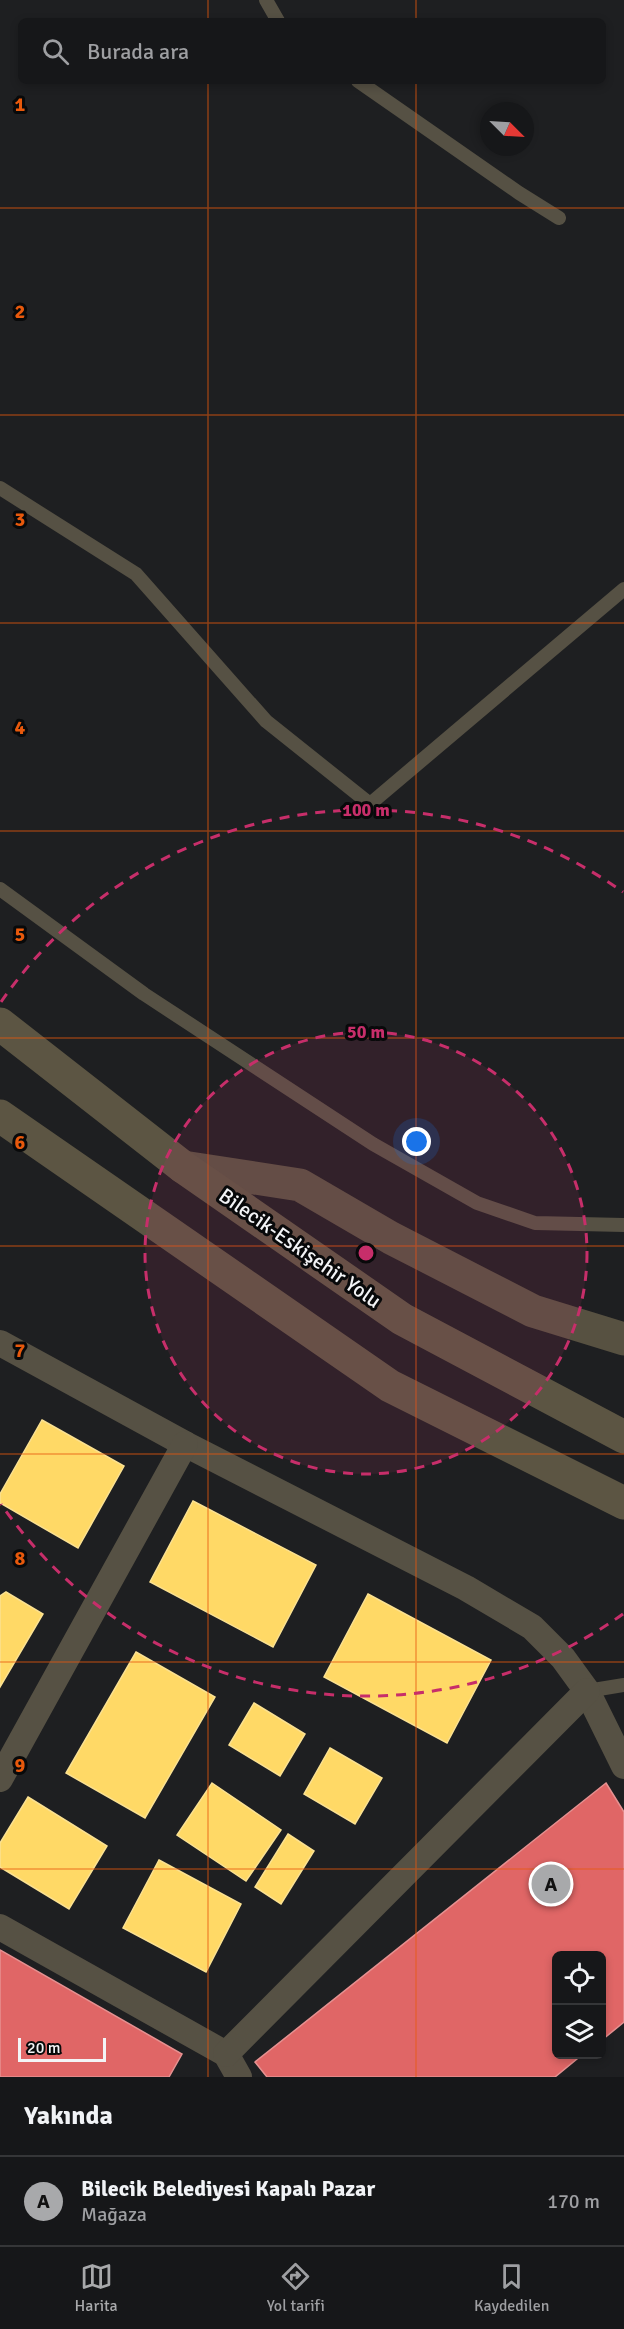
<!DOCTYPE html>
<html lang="tr">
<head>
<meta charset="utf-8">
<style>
  :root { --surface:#161719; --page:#232426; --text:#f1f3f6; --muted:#9e9fa2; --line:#353638; --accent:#a8a9ab }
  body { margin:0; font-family:Signika,sans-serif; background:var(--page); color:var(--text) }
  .controls { position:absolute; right:18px; bottom:18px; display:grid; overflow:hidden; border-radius:9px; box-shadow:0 3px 9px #0003 }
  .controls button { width:54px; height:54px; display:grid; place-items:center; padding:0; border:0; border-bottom:2px solid var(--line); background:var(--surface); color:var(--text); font:30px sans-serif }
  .compass { position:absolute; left:480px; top:102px; width:54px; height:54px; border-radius:50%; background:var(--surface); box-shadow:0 3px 9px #0003; rotate:114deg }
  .scale { position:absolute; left:18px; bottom:15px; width:88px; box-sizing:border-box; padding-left:6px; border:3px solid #f3f4f6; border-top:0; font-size:16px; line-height:21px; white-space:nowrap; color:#f3f4f6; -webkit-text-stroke:4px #08090a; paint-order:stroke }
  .you { position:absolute; left:417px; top:1142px; width:21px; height:21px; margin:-15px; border:4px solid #fff; border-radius:50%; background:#1a73e8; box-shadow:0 0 0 9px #1a73e833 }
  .badge { display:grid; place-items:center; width:39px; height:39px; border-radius:50%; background:var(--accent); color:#111; font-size:20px; font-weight:700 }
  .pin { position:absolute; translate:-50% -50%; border:3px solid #fff; box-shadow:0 2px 6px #0006 }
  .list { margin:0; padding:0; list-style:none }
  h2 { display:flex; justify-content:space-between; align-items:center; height:78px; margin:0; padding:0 24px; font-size:26px }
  h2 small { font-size:20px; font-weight:400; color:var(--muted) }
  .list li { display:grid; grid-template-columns:39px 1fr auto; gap:18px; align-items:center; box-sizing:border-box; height:90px; padding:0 24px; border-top:2px solid var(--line) }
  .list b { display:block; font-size:22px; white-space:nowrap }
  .list p { margin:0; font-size:20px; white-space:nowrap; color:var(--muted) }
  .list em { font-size:20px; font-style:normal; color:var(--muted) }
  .icon { flex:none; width:33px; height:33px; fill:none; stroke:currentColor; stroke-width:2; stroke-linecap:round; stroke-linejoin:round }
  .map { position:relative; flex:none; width:624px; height:2077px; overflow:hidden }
  .search { position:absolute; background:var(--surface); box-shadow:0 3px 9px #0003; left:18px; right:18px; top:18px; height:66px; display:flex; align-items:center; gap:15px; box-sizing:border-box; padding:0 21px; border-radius:9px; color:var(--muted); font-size:22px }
  .sheet { height:168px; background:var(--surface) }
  nav { display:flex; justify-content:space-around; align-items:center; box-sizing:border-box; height:84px; border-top:2px solid var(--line); background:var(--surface); font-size:16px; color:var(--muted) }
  nav a { display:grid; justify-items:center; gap:3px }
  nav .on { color:var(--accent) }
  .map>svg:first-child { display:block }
</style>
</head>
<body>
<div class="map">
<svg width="624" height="2077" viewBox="0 0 624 2077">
  <rect width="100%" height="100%" fill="#1e1f21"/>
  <g fill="#ffd966" stroke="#fbe191" stroke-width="1.5">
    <path d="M42 1420 124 1466 78 1548 0 1503V1494Z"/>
    <path d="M193 1501 316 1565 273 1647 150 1582Z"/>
    <path d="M6 1592 43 1614 0 1687V1596Z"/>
    <path d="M368 1594 491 1660 447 1743 324 1677Z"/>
    <path d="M136 1652 215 1697 145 1818 66 1773Z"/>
    <path d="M254 1703 305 1734 280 1776 229 1745Z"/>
    <path d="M330 1748 382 1778 355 1824 304 1794Z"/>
    <path d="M212 1783 281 1830 246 1881 177 1835Z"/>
    <path d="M28 1797 107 1846 69 1909 0 1867V1843Z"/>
    <path d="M288 1834 314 1851 281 1904 255 1887Z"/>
    <path d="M159 1860 241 1904 206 1972 123 1928Z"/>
  </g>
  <g fill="#e06666" stroke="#e69191" stroke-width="1.5">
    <path d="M606 1783 624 1812V2022L602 2040V1956H556V2054H583L555 2077H267L255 2062Z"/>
    <path d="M0 1950 182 2054 169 2077H0Z"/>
  </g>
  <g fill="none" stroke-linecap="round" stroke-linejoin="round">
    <g stroke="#565144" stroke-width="14">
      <path d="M266 0 278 21"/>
      <path d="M358 81 519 193 559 218"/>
      <path d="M0 488 136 574 266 721 370 804 624 589"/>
      <path d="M0 889 144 994 373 1144 477 1203 535 1223 624 1225"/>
      <path d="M587 1691 624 1685"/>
    </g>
    <g stroke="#565144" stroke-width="26">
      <path d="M0 1343 185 1444 466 1588 532 1627 563 1658 587 1691 624 1766"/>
      <path d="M0 1779 185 1444"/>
      <path d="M0 1927 226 2054 239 2077"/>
      <path d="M226 2054 587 1691"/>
    </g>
    <path stroke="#575141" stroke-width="33" d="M183 1167 300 1185 391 1238 533 1311 624 1339"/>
    <g stroke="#5c5543" stroke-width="33">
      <path d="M0 1024 183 1167 402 1319 624 1437"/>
      <path d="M0 1116 390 1386 624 1503"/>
    </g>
  </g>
  <path fill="none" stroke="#e8590c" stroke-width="1.5" stroke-opacity="0.55" d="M208 0V21M416 0V21M208 81V2077M416 81V2077M0 208H624M0 415H624M0 623H624M0 831H624M0 1038H624M0 1246H624M0 1454H624M0 1662H624M0 1869H624"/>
  <circle cx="366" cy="1253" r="221" fill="#c72e6a" fill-opacity=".12"/>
  <g fill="none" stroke="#c72e6a" stroke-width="3" stroke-dasharray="10 8">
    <circle cx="366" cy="1253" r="221"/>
    <path d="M623 1614A443 443 0 0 1 1 1504M1 1002A443 443 0 0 1 623 892"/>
  </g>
  <g text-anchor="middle" stroke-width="6" stroke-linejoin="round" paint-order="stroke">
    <g font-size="21" fill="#f3f4f6" stroke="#08090a">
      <text transform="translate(300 1248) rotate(35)" y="7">Bilecik-Eskişehir Yolu</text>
    </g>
  </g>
  <g font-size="20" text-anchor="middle" font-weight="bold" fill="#e8590c" stroke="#08090a" stroke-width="6" stroke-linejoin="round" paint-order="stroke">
    <text x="20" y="111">1</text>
    <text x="20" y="318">2</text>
    <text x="20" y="526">3</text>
    <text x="20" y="734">4</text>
    <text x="20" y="941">5</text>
    <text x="20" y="1149">6</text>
    <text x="20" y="1357">7</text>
    <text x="20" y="1565">8</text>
    <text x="20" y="1772">9</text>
  </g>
  <circle cx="366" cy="1253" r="9" fill="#c72e6a" stroke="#08090a" stroke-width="3"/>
  <g font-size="18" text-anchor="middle" font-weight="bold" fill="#c72e6a" stroke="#08090a" stroke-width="6" stroke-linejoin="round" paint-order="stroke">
    <text x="366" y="816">100 m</text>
    <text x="366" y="1038">50 m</text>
  </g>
</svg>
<div class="controls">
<button><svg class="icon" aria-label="locate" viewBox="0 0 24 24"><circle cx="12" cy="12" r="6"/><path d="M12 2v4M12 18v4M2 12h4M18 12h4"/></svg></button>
<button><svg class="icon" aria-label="layers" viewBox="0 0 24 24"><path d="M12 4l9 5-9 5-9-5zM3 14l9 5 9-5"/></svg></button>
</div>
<svg class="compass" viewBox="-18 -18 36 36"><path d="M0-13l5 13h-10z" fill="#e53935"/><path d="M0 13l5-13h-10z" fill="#9e9fa2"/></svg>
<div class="scale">20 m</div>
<div class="you"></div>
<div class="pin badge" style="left:551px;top:1884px">A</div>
<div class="search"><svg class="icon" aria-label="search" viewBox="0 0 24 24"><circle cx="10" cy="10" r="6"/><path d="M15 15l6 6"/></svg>Burada ara</div>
</div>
<section class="sheet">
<h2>Yakında<small></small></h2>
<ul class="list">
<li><span class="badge">A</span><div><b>Bilecik Belediyesi Kapalı Pazar</b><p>Mağaza</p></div><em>170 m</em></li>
</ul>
</section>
<nav>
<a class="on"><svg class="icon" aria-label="map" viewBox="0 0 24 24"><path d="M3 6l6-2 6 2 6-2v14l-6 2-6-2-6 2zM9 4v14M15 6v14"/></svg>Harita</a>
<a><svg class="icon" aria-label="directions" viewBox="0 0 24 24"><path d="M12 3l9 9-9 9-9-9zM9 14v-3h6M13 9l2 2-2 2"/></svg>Yol tarifi</a>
<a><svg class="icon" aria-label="saved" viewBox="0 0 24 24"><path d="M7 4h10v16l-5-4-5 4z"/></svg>Kaydedilen</a>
</nav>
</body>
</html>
